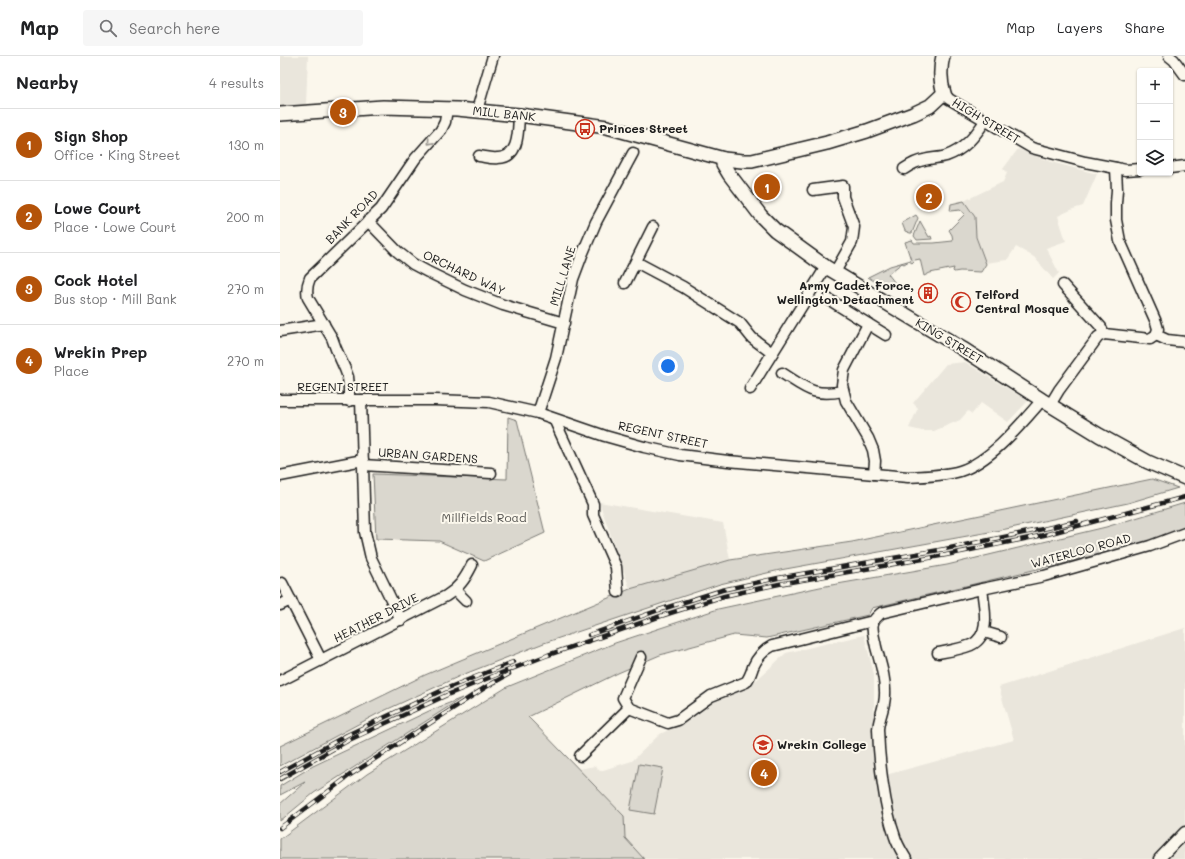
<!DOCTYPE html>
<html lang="en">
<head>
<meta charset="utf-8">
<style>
  :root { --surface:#fff; --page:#f6f6f6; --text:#202124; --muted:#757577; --line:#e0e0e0; --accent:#b45309 }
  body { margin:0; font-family:Mali,sans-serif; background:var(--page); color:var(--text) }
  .controls { position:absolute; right:12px; top:12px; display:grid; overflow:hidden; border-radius:4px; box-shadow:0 1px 3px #0004 }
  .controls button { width:36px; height:36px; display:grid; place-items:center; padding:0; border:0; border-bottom:1px solid var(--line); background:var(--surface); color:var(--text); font:20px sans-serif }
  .you { position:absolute; left:388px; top:310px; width:14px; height:14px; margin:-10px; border:3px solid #fff; border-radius:50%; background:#1a73e8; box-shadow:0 0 0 6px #1a73e833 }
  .badge { display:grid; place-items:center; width:26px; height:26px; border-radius:50%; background:var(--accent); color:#fff; font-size:13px; font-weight:700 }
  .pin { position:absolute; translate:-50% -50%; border:2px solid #fff; box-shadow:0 1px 4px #0006 }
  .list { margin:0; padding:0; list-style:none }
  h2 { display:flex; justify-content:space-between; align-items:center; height:52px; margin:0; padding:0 16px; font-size:17px }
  h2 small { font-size:13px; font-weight:400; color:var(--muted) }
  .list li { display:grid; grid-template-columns:26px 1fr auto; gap:12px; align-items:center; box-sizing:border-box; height:72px; padding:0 16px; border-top:1px solid var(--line) }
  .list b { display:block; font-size:15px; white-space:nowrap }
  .list p { margin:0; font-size:13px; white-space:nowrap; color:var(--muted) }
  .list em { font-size:13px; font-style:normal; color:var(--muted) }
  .icon { flex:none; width:22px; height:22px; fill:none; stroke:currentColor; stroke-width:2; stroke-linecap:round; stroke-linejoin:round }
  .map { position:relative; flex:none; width:905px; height:803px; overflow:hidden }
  header { display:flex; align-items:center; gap:24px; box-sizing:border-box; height:56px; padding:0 20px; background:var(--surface); border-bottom:1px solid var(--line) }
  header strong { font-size:19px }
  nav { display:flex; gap:22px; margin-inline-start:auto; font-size:14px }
  .search { width:280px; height:36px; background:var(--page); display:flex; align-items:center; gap:10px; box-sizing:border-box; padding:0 14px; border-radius:4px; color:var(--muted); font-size:15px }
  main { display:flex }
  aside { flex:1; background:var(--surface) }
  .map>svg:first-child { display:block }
</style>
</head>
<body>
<header>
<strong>Map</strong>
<div class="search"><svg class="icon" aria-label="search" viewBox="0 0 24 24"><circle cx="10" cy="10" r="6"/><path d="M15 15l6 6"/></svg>Search here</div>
<nav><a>Map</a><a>Layers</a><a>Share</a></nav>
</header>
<main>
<aside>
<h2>Nearby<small>4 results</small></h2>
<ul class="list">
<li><span class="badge">1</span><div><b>Sign Shop</b><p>Office · King Street</p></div><em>130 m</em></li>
<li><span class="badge">2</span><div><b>Lowe Court</b><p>Place · Lowe Court</p></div><em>200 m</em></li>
<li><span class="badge">3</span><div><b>Cock Hotel</b><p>Bus stop · Mill Bank</p></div><em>270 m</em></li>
<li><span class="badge">4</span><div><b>Wrekin Prep</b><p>Place</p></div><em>270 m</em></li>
</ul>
</aside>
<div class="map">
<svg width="905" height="803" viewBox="0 0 905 803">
  <rect width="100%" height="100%" fill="#fbf7ec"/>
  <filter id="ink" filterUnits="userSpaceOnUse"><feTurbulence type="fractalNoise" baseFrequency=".025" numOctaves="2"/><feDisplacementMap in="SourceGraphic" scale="8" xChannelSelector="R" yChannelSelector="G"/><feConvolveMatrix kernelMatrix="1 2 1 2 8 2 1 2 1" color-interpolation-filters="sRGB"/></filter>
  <g filter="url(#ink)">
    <g fill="#eae6dc">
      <path d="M0 0H28L26 48 23 50 0 53Z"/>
      <path d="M738 93 771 106 817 118 803 150 793 153 778 160 786 185 766 192 779 217 773 223 754 201 736 191 727 204 705 207 696 181 695 161 684 145 723 126 727 117 723 113Z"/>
      <path d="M685 306 748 345 728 366 701 347 692 358 688 355 680 364 654 375H642L629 372 638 352 633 347 666 308Z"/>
      <path d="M319 446 443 467 450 504 350 533Z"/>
      <path d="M905 572V803H28L237 670 253 666 299 713 315 710 320 715 352 705 380 678 409 665 438 643 469 631 506 597 584 579 594 618V669L602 720 734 684 719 631Z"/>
    </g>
    <g fill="#dad7ce" stroke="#7b7a75">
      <path d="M684 145 695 161 696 181 706 208 701 216 680 215 674 216 673 215 674 212 650 217 644 220 640 203 635 204 632 207 629 205 624 208 622 207 608 218 615 227 604 232 588 221 610 210 631 204 625 186 632 184 634 187H654L673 185 672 179 669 174 685 158 680 154 670 155 671 148Z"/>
      <path d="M636 159 638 162 632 177H630L625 175 622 167Z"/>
      <path d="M640 165 649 181 651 180 652 183 637 184 634 180Z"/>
      <path d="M228 361 237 364 265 477 204 505 159 485 96 483 93 418 227 423Z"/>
      <path d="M872 423 898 432 848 447 726 473 500 514 440 528 264 587 182 619 97 658 0 710V690L145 619 350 533 450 504 572 486Z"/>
      <path d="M905 447V471L868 487 592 552 588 559 487 582 454 579 380 599 338 617 248 661 253 666 344 760 345 782 364 803H0V783L87 718 227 631 335 587 438 553 540 531 667 509 826 471Z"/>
      <path d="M182 642 34 737 0 765V748L25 726 0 739V730L33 710 149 655Z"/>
      <path d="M359 708 383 712 374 758 350 754Z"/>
    </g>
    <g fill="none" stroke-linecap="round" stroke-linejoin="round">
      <defs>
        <g id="street">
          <path d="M889 0 894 4 905 19"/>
          <path d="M664 37 669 43 752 92 805 106 836 112 846 114 860 113"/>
          <path d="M197 54 213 0"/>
          <path d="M199 100C206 101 212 103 218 102 240 102 238 73 239 59"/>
          <path d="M836 112 837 134 836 147V164L840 185 876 266 878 273 876 279"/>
          <path d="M890 112 905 110"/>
          <path d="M624 113C630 109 637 105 644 104 651 102 659 102 666 100 684 94 695 80 705 65"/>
          <path d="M533 134 563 130V141L574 171 572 186 555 216"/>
          <path d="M88 165 118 196 133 208 148 216 185 234 223 249 284 267"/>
          <path d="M356 206 403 231 460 267 472 282 492 297"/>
          <path d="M345 227 373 171"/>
          <path d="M783 229 821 271 824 278"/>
          <path d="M548 243 606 279"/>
          <path d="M588 268 564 314 562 329 566 345 588 382 593 394 595 405 594 418"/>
          <path d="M0 275 44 268"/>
          <path d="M876 279 887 284 905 286"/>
          <path d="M502 317C526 332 533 341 563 335"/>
          <path d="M470 333 546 211"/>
          <path d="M0 344H155L209 346 258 357 325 380 364 391 400 399 448 405 628 421C645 420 664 420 680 415 711 405 741 368 762 344"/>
          <path d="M81 344 85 476 91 502 121 564"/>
          <path d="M69 345V331L68 321 65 313 56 293 52 282 28 242C26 234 27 229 30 222L101 153 135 103 161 74 165 66 167 53"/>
          <path d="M770 349 779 334 818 281 824 278 870 283 876 279"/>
          <path d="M258 357 276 302 293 223 302 199 316 166 353 97"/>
          <path d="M274 363 313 448V459L336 511 338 536"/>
          <path d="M83 409 211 417"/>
          <path d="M0 420 83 404"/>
          <path d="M2 527 41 604"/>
          <path d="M175 534 186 545"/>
          <path d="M0 549 11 544"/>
          <path d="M704 576 721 581"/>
          <path d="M658 597C669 595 681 593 691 589 712 579 704 551 702 533"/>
          <path d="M361 601 343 642 349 652 388 667 398 664 431 640 466 626C470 621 471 617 473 611 477 602 482 595 492 590L589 566 593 567"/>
          <path d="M0 625 166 540C179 532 185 523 192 509"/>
          <path d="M300 700 349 652"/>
          <path d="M626 803C622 796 617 788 615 781 604 750 599 705 598 673 599 661 605 651 605 639 606 623 600 606 596 591 595 584 591 574 593 566 594 563 598 560 601 557L702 533 764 520 870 490 905 477"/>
          <path d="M879 803 905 776"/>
        </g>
        <g id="secondary">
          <path d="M0 58 103 51 177 53 239 59 327 71 444 103 462 105H472L547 87 587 75 633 58 650 50 664 37C660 26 660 11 663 0"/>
          <path d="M444 103 443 108 449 118 481 160 495 174 546 211 683 293 762 344 819 379 868 406 905 422"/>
        </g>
      </defs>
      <use href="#street" stroke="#1c1c1c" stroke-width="13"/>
      <use href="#secondary" stroke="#1c1c1c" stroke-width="16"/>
      <use href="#street" stroke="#fbf7ec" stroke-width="10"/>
      <use href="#secondary" stroke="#fbf7ec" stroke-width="13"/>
      <defs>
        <g id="rail">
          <path d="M309 579 379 554 442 534 498 522 665 493 763 473 797 465"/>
          <path d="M0 716 67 679 165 633 233 606"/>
          <path d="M0 723 69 684 167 639 216 619 268 599 381 560 444 540 499 528 666 499 764 479 905 441"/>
          <path d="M0 772 70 719 206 631 229 618"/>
        </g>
      </defs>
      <use href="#rail" stroke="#1c1c1c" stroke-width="4.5"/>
      <use href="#rail" stroke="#fbf7ec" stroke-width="3" stroke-dasharray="9" stroke-linecap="butt"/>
    </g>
    <defs><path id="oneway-chevron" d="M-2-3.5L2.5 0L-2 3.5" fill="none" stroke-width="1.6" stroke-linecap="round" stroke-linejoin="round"/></defs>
    <use stroke="#97948e" href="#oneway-chevron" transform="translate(150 86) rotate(132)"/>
  </g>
  <defs>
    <symbol id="bus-ring" viewBox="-11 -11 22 22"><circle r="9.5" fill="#fbf7ec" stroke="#c8321e" stroke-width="1.5"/><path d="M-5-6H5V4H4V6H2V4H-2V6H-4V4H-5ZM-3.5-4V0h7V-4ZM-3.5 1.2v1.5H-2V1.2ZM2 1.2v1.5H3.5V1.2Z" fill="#c8321e"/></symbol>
    <symbol id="building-ring" viewBox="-11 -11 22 22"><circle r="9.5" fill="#fbf7ec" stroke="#c8321e" stroke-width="1.5"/><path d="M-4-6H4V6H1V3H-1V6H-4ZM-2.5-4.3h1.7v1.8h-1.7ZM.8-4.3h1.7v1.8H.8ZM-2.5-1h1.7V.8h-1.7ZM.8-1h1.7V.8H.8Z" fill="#c8321e"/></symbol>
    <symbol id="mosque-ring" viewBox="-11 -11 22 22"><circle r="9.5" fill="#fbf7ec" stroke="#c8321e" stroke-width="1.5"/><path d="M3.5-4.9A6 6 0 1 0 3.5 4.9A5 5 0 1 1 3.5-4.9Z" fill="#c8321e"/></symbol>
    <symbol id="school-ring" viewBox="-11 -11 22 22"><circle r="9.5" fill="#fbf7ec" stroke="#c8321e" stroke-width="1.5"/><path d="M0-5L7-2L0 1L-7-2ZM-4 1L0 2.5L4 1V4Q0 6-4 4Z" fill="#c8321e"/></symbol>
  </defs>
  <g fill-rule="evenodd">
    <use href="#bus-ring" x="294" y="62" width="22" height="22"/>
    <use href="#building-ring" x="637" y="226" width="22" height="22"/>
    <use href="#mosque-ring" x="670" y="235" width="22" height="22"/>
    <use href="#school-ring" x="472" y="678" width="22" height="22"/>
  </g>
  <g text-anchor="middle" stroke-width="4" stroke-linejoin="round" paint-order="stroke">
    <g font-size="12" fill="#1c1c1c" stroke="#fbf7ec">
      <text transform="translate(224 58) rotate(6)" y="4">MILL BANK</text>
      <text transform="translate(706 65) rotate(31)" y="4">HIGH STREET</text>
      <text transform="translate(72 161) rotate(-46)" y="4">BANK ROAD</text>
      <text transform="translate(184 217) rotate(25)" y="4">ORCHARD WAY</text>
      <text transform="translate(283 220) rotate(-73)" y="4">MILL LANE</text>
      <text transform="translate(669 285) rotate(31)" y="4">KING STREET</text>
      <text x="63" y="335">REGENT STREET</text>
      <text transform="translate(383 379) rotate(12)" y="4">REGENT STREET</text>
      <text transform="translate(148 400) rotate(4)" y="4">URBAN GARDENS</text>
      <text transform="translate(801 495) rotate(-15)" y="4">WATERLOO ROAD</text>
      <text transform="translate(96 562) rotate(-27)" y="4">HEATHER DRIVE</text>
    </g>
    <g font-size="12" font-weight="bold" fill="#1c1c1c" stroke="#fbf7ec" text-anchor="start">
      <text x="319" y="77">Princes Street</text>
      <text x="634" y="234" text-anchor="end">Army Cadet Force,<tspan x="634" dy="14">Wellington Detachment</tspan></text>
      <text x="695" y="243">Telford<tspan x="695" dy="14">Central Mosque</tspan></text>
      <text x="497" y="693">Wrekin College</text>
    </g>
    <g font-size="12" fill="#555451" stroke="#fbf7ec">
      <text x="204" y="466">Millfields Road</text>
    </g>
  </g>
</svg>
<div class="controls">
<button>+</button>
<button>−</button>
<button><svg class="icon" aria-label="layers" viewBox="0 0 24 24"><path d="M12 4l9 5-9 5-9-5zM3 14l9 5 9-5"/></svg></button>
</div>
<div class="you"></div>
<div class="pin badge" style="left:487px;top:131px">1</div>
<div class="pin badge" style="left:649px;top:141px">2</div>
<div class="pin badge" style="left:63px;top:56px">3</div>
<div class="pin badge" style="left:484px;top:717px">4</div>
</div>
</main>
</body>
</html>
